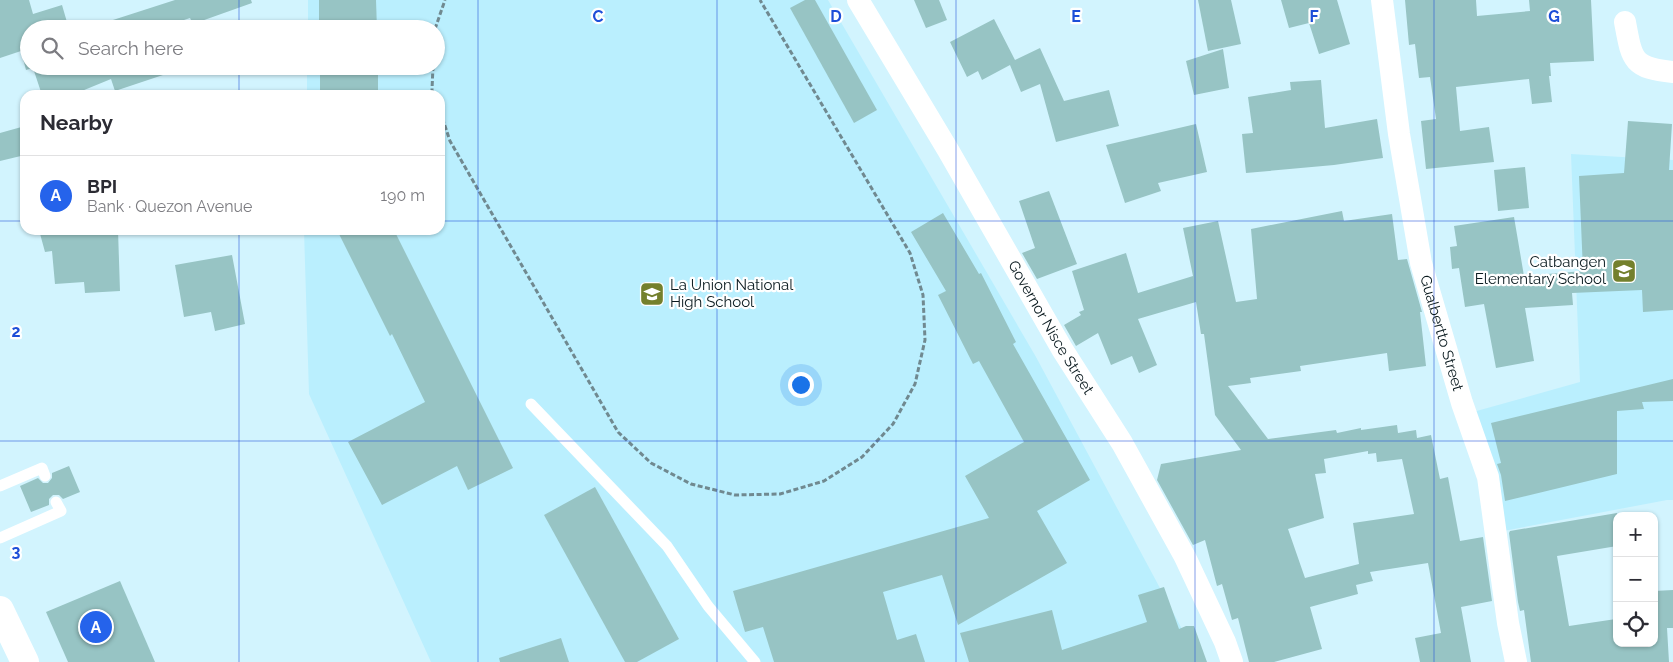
<!DOCTYPE html>
<html lang="en">
<head>
<meta charset="utf-8">
<style>
  :root { --surface:#fff; --page:#f7f7f7; --text:#2b2b33; --muted:#7c7c81; --line:#e1e1e2; --accent:#2563eb }
  body { margin:0; font-family:Raleway,sans-serif; background:var(--page); color:var(--text) }
  .controls { position:absolute; right:15px; bottom:15px; display:grid; overflow:hidden; border-radius:10px; box-shadow:0 1px 4px #0004 }
  .controls button { width:45px; height:45px; display:grid; place-items:center; padding:0; border:0; border-bottom:1px solid var(--line); background:var(--surface); color:var(--text); font:25px sans-serif }
  .you { position:absolute; left:800px; top:384px; width:18px; height:18px; margin:-12px; border:4px solid #fff; border-radius:50%; background:#1a73e8; box-shadow:0 0 0 8px #1a73e833 }
  .badge { display:grid; place-items:center; width:32px; height:32px; border-radius:50%; background:var(--accent); color:#fff; font-size:16px; font-weight:700 }
  .pin { position:absolute; translate:-50% -50%; border:2px solid #fff; box-shadow:0 1px 5px #0006 }
  .list { margin:0; padding:0; list-style:none }
  h2 { display:flex; justify-content:space-between; align-items:center; height:65px; margin:0; padding:0 20px; font-size:21px }
  h2 small { font-size:16px; font-weight:400; color:var(--muted) }
  .list li { display:grid; grid-template-columns:32px 1fr auto; gap:15px; align-items:center; box-sizing:border-box; height:80px; padding:0 20px; border-top:1px solid var(--line) }
  .list b { display:block; font-size:19px; white-space:nowrap }
  .list p { margin:0; font-size:16px; white-space:nowrap; color:var(--muted) }
  .list em { font-size:16px; font-style:normal; color:var(--muted) }
  .icon { flex:none; width:28px; height:28px; fill:none; stroke:currentColor; stroke-width:2; stroke-linecap:round; stroke-linejoin:round }
  .map { position:relative; flex:none; width:1673px; height:662px; overflow:hidden }
  .search { position:absolute; background:var(--surface); box-shadow:0 1px 4px #0004; left:20px; top:20px; width:425px; height:55px; display:flex; align-items:center; gap:12px; box-sizing:border-box; padding:0 18px; border-radius:28px; color:var(--muted); font-size:19px }
  .panel { position:absolute; background:var(--surface); box-shadow:0 1px 4px #0004; left:20px; top:90px; width:425px; height:145px; border-radius:15px }
  .map>svg:first-child { display:block }
</style>
</head>
<body>
<div class="map">
<svg width="1673" height="662" viewBox="0 0 1673 662">
  <rect width="100%" height="100%" fill="#d2f4fe"/>
  <g fill="#baeffe">
    <path d="M308 0H828L1036 357 1190 644 1196 662H431L309 394 304 230H440V95H307V66H436V29H308Z"/>
    <path d="M1571 154 1673 160V500H1667L1498 532 1473 412 1580 382Z"/>
  </g>
  <g fill="#97c4c4" fill-rule="evenodd">
    <path d="M0 0H29L33 14 62 5 69 29H29V66H178V70L115 91 111 79 72 95H42L33 68 26 70 21 51 0 58Z"/>
    <path d="M175 0H251L252 3 193 24 190 18 157 29H85Z"/>
    <path d="M319 0H376L377 29H319Z"/>
    <path d="M805 0H815L877 110 854 123 790 8Z"/>
    <path d="M914 0H939L947 20 926 28Z"/>
    <path d="M1198 0H1231L1241 44 1208 51Z"/>
    <path d="M1281 0H1337L1350 44 1319 54 1309 23 1289 28Z"/>
    <path d="M1405 0H1476L1477 16 1530 11 1529 0H1591L1594 61 1550 63 1551 76H1549L1552 102 1532 104 1529 79 1456 87 1460 131 1489 127 1494 162 1426 169 1421 121 1436 119 1430 77 1419 78 1415 44 1409 45Z"/>
    <path d="M994 19 1015 60 1040 48 1064 101 1109 90 1119 126 1056 142 1040 84 1021 92 1010 65 982 80 978 71 967 77 950 42Z"/>
    <path d="M1223 49 1229 88 1194 95 1186 61Z"/>
    <rect x="320" y="66" width="58" height="29"/>
    <path d="M1321 80 1325 128 1377 119 1383 158 1334 165 1246 173 1242 134 1253 133 1248 97 1291 90 1290 82Z"/>
    <path d="M1628 121 1672 124 1669 170H1673V310L1643 312 1642 290 1572 293 1573 305 1525 308 1534 361 1496 368 1484 304 1465 307 1459 268 1452 269 1450 247 1457 246 1454 226 1514 217 1524 276 1583 271 1579 176 1624 173Z"/>
    <path d="M1196 124 1207 172 1158 183 1161 191 1125 203 1106 145Z"/>
    <path d="M25 126V155L0 161V133Z"/>
    <path d="M1525 167 1529 208 1498 211 1494 170Z"/>
    <path d="M1049 191 1077 264 1037 279 1022 253 1035 248 1019 201Z"/>
    <path d="M1342 211 1344 221 1392 214 1398 260 1407 259 1422 312H1420L1426 366 1389 371 1387 353 1300 366 1301 371 1250 378 1251 383 1228 386 1268 439 1336 430 1337 433 1361 428V430L1397 425 1398 433 1416 430 1417 438 1431 435 1440 479 1448 477 1460 541 1483 537 1492 601 1461 607 1471 662H1420L1415 638 1441 633 1428 563 1370 572 1373 581 1356 585 1358 594 1310 607 1322 649 1274 662H1249L1238 618 1232 620 1222 584 1217 586 1205 540 1193 545 1157 480 1161 464 1241 450 1215 415 1204 334H1201L1196 302 1138 319 1157 365 1139 373 1132 356 1111 365 1098 333 1076 346 1064 325 1081 315 1079 312 1084 310 1072 271 1126 253 1138 293 1193 276 1183 228 1218 221 1236 302 1257 299 1251 229ZM1368 451V454L1376 453 1377 462 1402 459 1414 514 1353 523 1359 564 1305 578 1288 529 1324 518 1315 474 1326 473 1324 459Z"/>
    <path d="M943 213 979 274 981 273 1016 342 1013 344 1090 480 1037 511 1067 563 958 625 942 575 883 592 897 640 916 634 925 662H774L763 627 745 632 733 591 989 518 965 476 1024 442 979 361 973 364 938 295 946 291 911 232Z"/>
    <path d="M39 230H118L120 291 85 293 84 282 55 284 52 251 45 252Z"/>
    <path d="M337 230H394L513 468 468 490 457 466 382 505 348 442 425 402 392 334 390 336Z"/>
    <path d="M232 255 245 324 215 331 211 312 184 317 175 265Z"/>
    <path d="M1673 379V401L1642 402 1644 409 1617 411V474L1505 501 1501 475 1497 464 1501 463 1491 423Z"/>
    <path d="M69 466 80 492 63 499 59 495H53L49 499V505L31 512 20 486 38 478 43 483H48L52 478V473Z"/>
    <path d="M595 487 679 639 637 662H625L544 515Z"/>
    <path d="M1617 513V546L1557 556 1569 626 1616 619 1615 594H1617V643H1654V591L1673 590V628H1667L1669 662H1531L1524 610 1520 611 1518 602 1509 533 1510 531Z"/>
    <path d="M120 581 155 662H68L46 612Z"/>
    <path d="M1164 587 1179 629 1186 626H1194L1207 662H969L960 633 1052 610 1062 650 1147 622 1138 595Z"/>
    <path d="M561 638 569 662H500L499 658Z"/>
  </g>
  <g fill="none" stroke-linecap="round" stroke-linejoin="round">
    <g stroke="#708990" stroke-width="3" stroke-dasharray="5 2.5" stroke-linecap="butt">
      <path d="M435 29 445 0"/>
      <path d="M433 66 432 90 434 95"/>
      <path d="M440 111 450 141 618 432 651 463 691 484 735 495 780 494 824 481 862 457 893 424 915 384 925 340 923 295 910 253 760 0"/>
    </g>
    <g stroke="#fff" stroke-width="11">
      <path d="M531 404 667 546 708 606 755 662"/>
      <path d="M0 486 42 468 45 476"/>
      <path d="M0 538 61 511 56 502"/>
    </g>
    <g stroke="#fff" stroke-width="22">
      <path id="s1" d="M858 0 948 150 1062 349 1122 443 1185 557 1225 642 1232 662"/>
      <path id="s2" d="M1382 0 1399 134 1421 263 1462 403 1488 477 1508 623 1516 662"/>
      <path d="M1625 22C1632 60 1632 68 1673 72"/>
    </g>
    <path stroke="#fff" stroke-width="28" d="M0 610 25 662"/>
  </g>
  <path fill="none" stroke="#1d4ed8" stroke-width="1" stroke-opacity="0.55" d="M239 0V29M478 0V662M717 0V662M956 0V662M1195 0V662M1434 0V662M239 66V95M0 221H25M440 221H1673M239 230V662M0 441H1673"/>
  <defs>
    <symbol id="school-square" viewBox="-11 -11 22 22"><rect x="-9" y="-9" width="18" height="18" rx="4" fill="#74802d" stroke="#fff"/><path d="M0-5L7-2L0 1L-7-2ZM-4 1L0 2.5L4 1V4Q0 6-4 4Z" fill="#fff"/></symbol>
  </defs>
  <g fill-rule="evenodd">
    <use href="#school-square" x="1610" y="257" width="28" height="28"/>
    <use href="#school-square" x="638" y="280" width="28" height="28"/>
  </g>
  <g text-anchor="middle" stroke-width="4.5" stroke-linejoin="round" paint-order="stroke">
    <g font-size="15" fill="#0a1a1f" stroke="#fff" text-anchor="end">
      <text x="1606" y="267">Catbangen<tspan x="1606" dy="17">Elementary School</tspan></text>
      <text x="670" y="290" text-anchor="start">La Union National<tspan x="670" dy="17">High School</tspan></text>
    </g>
    <g font-size="15" fill="#0a1a1f" stroke="#fff">
      <text dy="5" stroke="none"><textPath href="#s1" startOffset="380">Governor Nisce Street</textPath></text>
      <text dy="5" stroke="none"><textPath href="#s2" startOffset="339">Gualbertto Street</textPath></text>
    </g>
  </g>
  <g font-size="16" text-anchor="middle" font-weight="bold" fill="#1d4ed8" stroke="#fff" stroke-width="4.5" stroke-linejoin="round" paint-order="stroke">
    <text x="598" y="22">C</text>
    <text x="836" y="22">D</text>
    <text x="1076" y="22">E</text>
    <text x="1314" y="22">F</text>
    <text x="1554" y="22">G</text>
    <text x="16" y="337">2</text>
    <text x="16" y="557">3</text>
  </g>
</svg>
<div class="controls">
<button>+</button>
<button>−</button>
<button><svg class="icon" aria-label="locate" viewBox="0 0 24 24"><circle cx="12" cy="12" r="6"/><path d="M12 2v4M12 18v4M2 12h4M18 12h4"/></svg></button>
</div>
<div class="you"></div>
<div class="pin badge" style="left:96px;top:627px">A</div>
<div class="search"><svg class="icon" aria-label="search" viewBox="0 0 24 24"><circle cx="10" cy="10" r="6"/><path d="M15 15l6 6"/></svg>Search here</div>
<section class="panel">
<h2>Nearby<small></small></h2>
<ul class="list">
<li><span class="badge">A</span><div><b>BPI</b><p>Bank · Quezon Avenue</p></div><em>190 m</em></li>
</ul>
</section>
</div>
</body>
</html>
